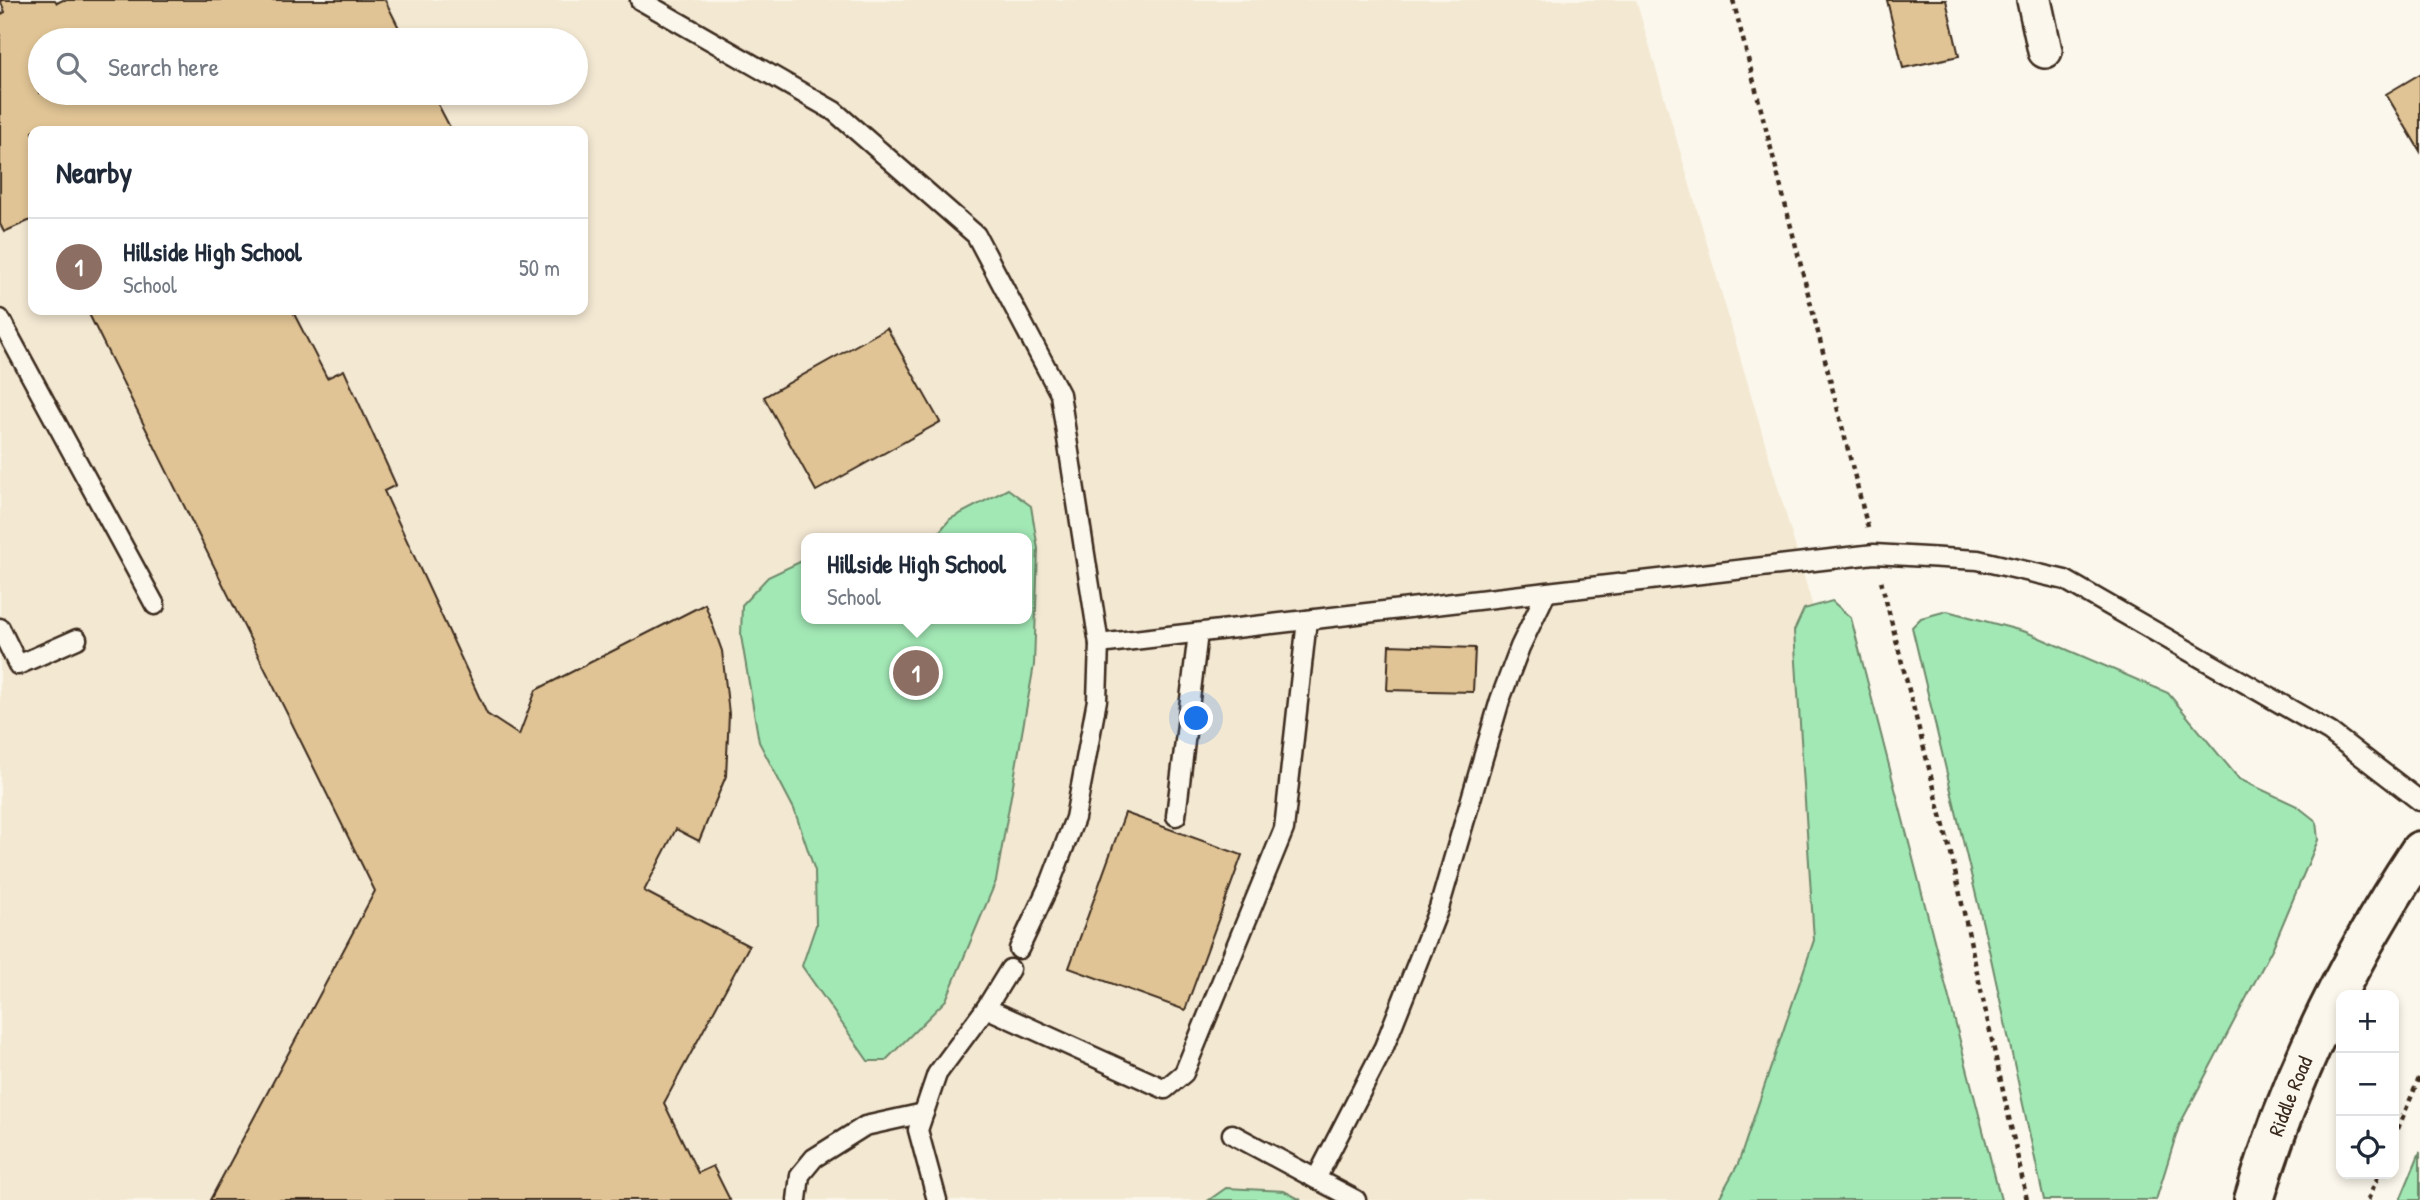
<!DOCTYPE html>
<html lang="en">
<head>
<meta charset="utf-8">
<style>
  :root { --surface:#fff; --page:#f6f6f7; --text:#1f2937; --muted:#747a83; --line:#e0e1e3; --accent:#1f6fb2 }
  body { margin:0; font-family:"Patrick Hand",sans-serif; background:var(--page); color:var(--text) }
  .controls { position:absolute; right:21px; bottom:21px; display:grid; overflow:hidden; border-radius:14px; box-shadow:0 4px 10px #0003 }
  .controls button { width:63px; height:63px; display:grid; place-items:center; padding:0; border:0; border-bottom:2px solid var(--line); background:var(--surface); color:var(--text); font:35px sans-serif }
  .you { position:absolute; left:1197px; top:719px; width:24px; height:24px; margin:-18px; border:5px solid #fff; border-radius:50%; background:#1a73e8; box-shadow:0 0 0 10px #1a73e833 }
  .badge { display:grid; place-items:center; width:46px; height:46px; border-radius:50%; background:var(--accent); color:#fff; font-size:23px; font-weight:700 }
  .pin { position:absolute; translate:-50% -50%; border:4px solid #fff; box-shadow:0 2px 7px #0006 }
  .popup { position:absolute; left:801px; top:533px; width:231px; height:91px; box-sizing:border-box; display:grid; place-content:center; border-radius:14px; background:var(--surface); filter:drop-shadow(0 2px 5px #0005); font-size:23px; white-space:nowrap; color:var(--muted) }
  .popup b { font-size:26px; color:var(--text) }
  .popup::after { content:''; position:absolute; left:50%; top:100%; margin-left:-14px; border:14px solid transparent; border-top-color:var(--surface) }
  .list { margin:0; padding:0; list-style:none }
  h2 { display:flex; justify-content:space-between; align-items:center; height:91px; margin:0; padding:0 28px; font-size:30px }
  h2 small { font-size:23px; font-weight:400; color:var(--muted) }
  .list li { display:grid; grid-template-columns:46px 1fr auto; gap:21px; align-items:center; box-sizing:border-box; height:98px; padding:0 28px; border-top:2px solid var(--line) }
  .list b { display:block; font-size:26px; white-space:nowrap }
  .list p { margin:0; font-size:23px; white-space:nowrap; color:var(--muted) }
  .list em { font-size:23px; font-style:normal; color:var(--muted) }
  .icon { flex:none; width:38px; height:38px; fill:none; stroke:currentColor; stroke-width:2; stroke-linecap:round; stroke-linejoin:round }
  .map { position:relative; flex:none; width:2420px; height:1200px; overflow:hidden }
  .search { position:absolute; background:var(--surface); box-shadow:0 4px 10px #0003; left:28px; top:28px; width:560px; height:77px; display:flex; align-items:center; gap:18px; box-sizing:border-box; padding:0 24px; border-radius:38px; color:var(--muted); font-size:26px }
  .panel { position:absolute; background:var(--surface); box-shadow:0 4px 10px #0003; left:28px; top:126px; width:560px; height:189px; border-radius:14px }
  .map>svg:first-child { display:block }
</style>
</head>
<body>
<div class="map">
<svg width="2420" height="1200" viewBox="0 0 2420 1200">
  <rect width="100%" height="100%" fill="#fbf7ec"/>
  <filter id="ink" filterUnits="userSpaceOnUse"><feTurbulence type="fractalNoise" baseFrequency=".0143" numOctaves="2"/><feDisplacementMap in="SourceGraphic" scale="14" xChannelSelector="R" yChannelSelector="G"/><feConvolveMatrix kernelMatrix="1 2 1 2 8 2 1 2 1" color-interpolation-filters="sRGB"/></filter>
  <g filter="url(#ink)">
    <path fill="#f3e8d2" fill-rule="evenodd" d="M0 0H1636L1938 1036 1784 1200H0ZM40 40H576V93H40ZM33 131H583V310H33ZM806 538H1026V619H806Z"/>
    <g fill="#a2e8b5" stroke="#6e896a" stroke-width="2">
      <path d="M1008 489 1031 506 1038 549 1034 665 996 881 946 1000 885 1061H868L802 966 816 925 815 871 794 809 759 742 741 636 742 605 768 577 806 559V619H1026V538H934L950 519Z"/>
      <path d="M1832 601 1851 618 2001 1200H1718L1738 1164 1814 940 1794 631 1804 609Z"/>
      <path d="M1947 611 2026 632 2168 693 2239 779 2297 806 2316 821 2318 840 2273 947 2179 1126 2156 1200H2044L1990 954 1912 627 1921 618Z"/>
      <path d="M2420 1152V1200H2400Z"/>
      <path d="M1226 1188 1284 1191 1301 1200H1209Z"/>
    </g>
    <g fill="#e0c495" stroke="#3b2a1e" stroke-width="2">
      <path d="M0 0H55L57 3 63 0H385L405 40H40V93H432L452 131H33V219L4 232 0 224V15L5 12Z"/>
      <path d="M1887 0H1946L1959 56 1903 68Z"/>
      <path d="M2420 74V151L2386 94Z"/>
      <path d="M87 310H292L327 378 344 370 396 485 384 491 487 714 519 735 536 690 705 604 722 651 729 714 726 776 699 841 676 829 644 891 749 946 664 1103 698 1173 713 1166 730 1200H210L375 891Z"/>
      <path d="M887 328 940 422 816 491 764 397Z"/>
      <path d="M1389 645 1475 648 1473 692 1387 690Z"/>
      <path d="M1125 813 1242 855 1185 1010 1069 968Z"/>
    </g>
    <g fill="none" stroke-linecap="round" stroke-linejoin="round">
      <defs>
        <g id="lane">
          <path d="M640 0 834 111 976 235 1060 394 1099 644 1097 700 1075 818 1051 881 1019 949"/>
          <path d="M0 319 155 605"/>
          <path d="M0 628 18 665 77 639"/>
          <path d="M1099 644 1874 554 1978 560 2065 580 2330 732 2420 801"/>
          <path d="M1176 816 1198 633"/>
          <path d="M986 1008 1010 969"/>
          <path d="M1232 1134 1316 1179"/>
          <path d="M797 1200 800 1175 814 1158 865 1126 924 1113"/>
          <path d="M937 1200 918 1130 937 1074 986 1008 1165 1089 1184 1073 1284 829 1307 620"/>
          <path d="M1356 1200 1316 1179 1384 1047 1439 908 1500 700 1520 647 1546 593"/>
        </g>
        <path id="street" d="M2034 0 2045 51"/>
        <g id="secondary">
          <path id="s1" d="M2254 1200C2290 1077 2349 958 2420 851"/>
        </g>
      </defs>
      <use href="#lane" stroke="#3b2a1e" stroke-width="23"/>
      <use href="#street" stroke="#3b2a1e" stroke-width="38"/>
      <use href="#secondary" stroke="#3b2a1e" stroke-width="44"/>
      <g stroke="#3b2a1e" stroke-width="4.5" stroke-dasharray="5 5" stroke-linecap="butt">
        <path d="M1733 0 1868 528"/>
        <path d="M1881 581 1952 858 2027 1200"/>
        <path d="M2394 1138 2420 1076"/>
        <path d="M2368 1200 2379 1174"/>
      </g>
      <use href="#lane" stroke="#fbf7ec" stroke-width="18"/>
      <use href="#street" stroke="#fbf7ec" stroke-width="33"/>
      <use href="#secondary" stroke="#fbf7ec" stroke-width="38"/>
    </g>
  </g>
  <g text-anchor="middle" stroke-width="5" stroke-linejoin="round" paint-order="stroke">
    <g font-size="21" fill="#3b2a1e" stroke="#fbf7ec">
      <text dy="7" stroke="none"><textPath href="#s1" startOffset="110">Riddle Road</textPath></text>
    </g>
  </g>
</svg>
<div class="controls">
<button>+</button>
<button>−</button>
<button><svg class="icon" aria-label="locate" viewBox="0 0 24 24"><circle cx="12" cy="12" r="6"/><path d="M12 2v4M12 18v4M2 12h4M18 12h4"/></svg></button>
</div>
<div class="you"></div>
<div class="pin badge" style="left:916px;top:673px;background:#8d6e63">1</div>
<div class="popup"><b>Hillside High School</b>School</div>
<div class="search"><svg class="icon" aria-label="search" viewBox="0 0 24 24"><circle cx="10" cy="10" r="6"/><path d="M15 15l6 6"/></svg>Search here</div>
<section class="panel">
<h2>Nearby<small></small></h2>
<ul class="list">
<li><span class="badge" style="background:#8d6e63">1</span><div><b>Hillside High School</b><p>School</p></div><em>50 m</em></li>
</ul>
</section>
</div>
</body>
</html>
